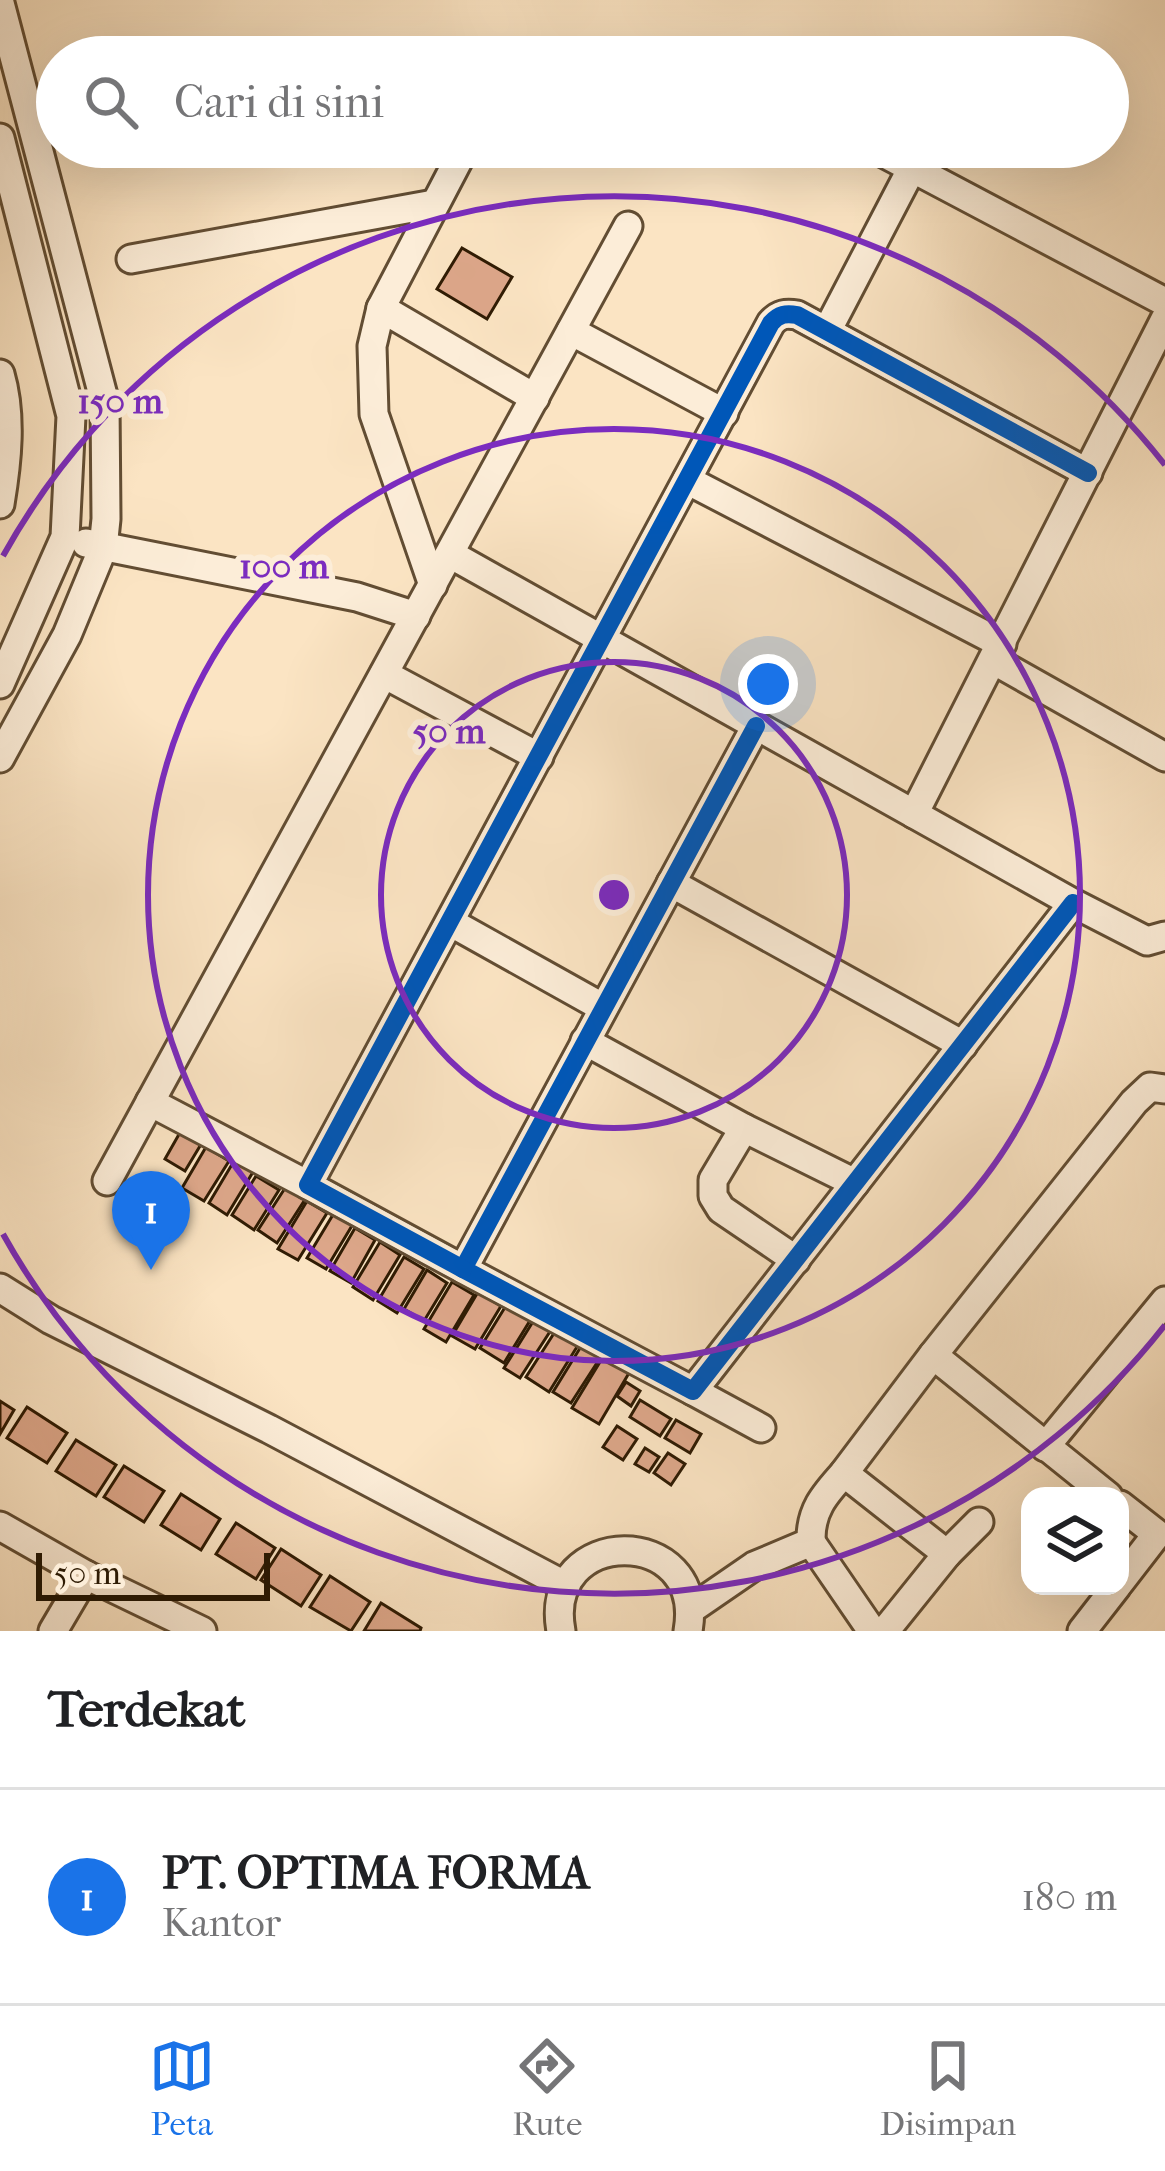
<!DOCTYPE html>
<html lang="id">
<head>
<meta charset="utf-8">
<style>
  :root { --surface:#fff; --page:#f6f6f6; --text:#202124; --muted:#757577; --line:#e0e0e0; --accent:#1a73e8 }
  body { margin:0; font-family:"IM FELL French Canon",serif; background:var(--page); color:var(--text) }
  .controls { position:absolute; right:36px; bottom:36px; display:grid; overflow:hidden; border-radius:24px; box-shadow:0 12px 48px #0002 }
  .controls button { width:108px; height:108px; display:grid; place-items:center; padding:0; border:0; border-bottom:3px solid var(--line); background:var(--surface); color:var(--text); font:60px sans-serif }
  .scale { position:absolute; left:36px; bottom:30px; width:234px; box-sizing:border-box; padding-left:12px; border:6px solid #2f1b03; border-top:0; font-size:33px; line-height:42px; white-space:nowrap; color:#2f1b03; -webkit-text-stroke:9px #fcedd8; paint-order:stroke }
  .you { position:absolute; left:768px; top:684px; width:42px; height:42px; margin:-30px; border:9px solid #fff; border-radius:50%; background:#1a73e8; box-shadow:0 0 0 18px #1a73e833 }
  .badge { display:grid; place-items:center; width:78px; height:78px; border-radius:50%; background:var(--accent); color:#fff; font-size:39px; font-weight:700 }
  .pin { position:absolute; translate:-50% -99px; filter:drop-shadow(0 3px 6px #0008) }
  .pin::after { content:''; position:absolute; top:63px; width:42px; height:36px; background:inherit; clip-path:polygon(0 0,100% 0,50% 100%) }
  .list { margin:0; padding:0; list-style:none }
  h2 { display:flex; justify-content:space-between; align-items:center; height:156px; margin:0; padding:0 48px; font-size:51px }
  h2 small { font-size:39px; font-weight:400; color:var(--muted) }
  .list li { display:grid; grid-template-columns:78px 1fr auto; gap:36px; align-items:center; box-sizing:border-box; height:216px; padding:0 48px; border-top:3px solid var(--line) }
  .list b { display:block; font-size:45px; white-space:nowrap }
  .list p { margin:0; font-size:39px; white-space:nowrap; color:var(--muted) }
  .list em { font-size:39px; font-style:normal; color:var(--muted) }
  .icon { flex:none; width:66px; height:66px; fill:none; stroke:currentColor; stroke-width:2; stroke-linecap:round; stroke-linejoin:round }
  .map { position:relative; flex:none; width:1165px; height:1631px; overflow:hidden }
  .search { position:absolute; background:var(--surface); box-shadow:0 12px 48px #0002; left:36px; right:36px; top:36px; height:132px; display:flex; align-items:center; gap:30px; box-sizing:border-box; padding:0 42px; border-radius:66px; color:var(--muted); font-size:45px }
  .sheet { height:372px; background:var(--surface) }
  nav { display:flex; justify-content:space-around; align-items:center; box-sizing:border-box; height:168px; border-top:3px solid var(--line); background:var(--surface); font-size:33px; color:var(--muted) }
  nav a { display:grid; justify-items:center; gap:6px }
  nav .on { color:var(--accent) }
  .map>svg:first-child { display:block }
</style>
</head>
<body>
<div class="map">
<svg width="1165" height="1631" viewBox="0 0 1165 1631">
  <rect width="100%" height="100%" fill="#fbe4c3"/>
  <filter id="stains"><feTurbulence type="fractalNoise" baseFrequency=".00167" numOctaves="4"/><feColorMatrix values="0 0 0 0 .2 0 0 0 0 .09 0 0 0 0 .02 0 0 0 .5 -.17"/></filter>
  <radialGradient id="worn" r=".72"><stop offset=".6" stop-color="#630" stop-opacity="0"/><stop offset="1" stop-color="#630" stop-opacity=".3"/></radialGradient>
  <g fill="#dda78a" stroke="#2f1b03" stroke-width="3">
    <path d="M462 248 512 277 487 319 437 289Z"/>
    <path d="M182 1129 203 1141 185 1171 165 1159Z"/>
    <path d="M206 1147 229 1161 204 1201 182 1188Z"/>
    <path d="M234 1161 253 1172 227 1215 209 1203Z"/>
    <path d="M256 1176 279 1190 254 1230 232 1215Z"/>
    <path d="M287 1185 306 1198 277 1243 258 1230Z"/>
    <path d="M307 1201 327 1213 298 1260 278 1249Z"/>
    <path d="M334 1213 353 1224 326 1269 307 1258Z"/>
    <path d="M355 1228 375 1240 351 1283 330 1271Z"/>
    <path d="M380 1242 400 1255 373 1300 353 1287Z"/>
    <path d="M404 1257 424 1269 397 1313 378 1301Z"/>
    <path d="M427 1270 447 1283 424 1321 404 1309Z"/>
    <path d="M452 1282 474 1295 446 1342 424 1329Z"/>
    <path d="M478 1292 501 1306 475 1349 452 1336Z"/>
    <path d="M507 1304 531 1319 504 1363 480 1348Z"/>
    <path d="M534 1320 551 1330 520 1378 504 1368Z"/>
    <path d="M558 1327 580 1342 549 1392 526 1377Z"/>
    <path d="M585 1340 604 1352 571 1403 553 1392Z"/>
    <path d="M603 1357 629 1373 599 1424 572 1408Z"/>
    <path d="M626 1382 640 1391 631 1406 617 1396Z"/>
    <path d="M640 1400 671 1419 660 1436 630 1417Z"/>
    <path d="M0 1401 14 1410 0 1434Z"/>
    <path d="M27 1407 67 1433 47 1463 7 1438Z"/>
    <path d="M676 1420 701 1434 690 1453 665 1438Z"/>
    <path d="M617 1426 637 1439 623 1460 603 1447Z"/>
    <path d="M76 1440 116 1465 96 1496 56 1471Z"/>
    <path d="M645 1448 659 1457 649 1472 635 1464Z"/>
    <path d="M668 1453 685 1464 671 1485 654 1473Z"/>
    <path d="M124 1466 164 1491 144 1522 104 1497Z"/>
    <path d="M181 1494 220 1519 201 1550 161 1525Z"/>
    <path d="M236 1523 275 1548 256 1579 216 1554Z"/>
    <path d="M281 1549 321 1575 301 1606 261 1580Z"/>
    <path d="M330 1576 370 1602 351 1631 310 1607Z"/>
    <path d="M381 1603 421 1628 420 1631H364Z"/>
  </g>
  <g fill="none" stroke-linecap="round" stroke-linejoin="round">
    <defs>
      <g id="minor">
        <path d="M0 3 105 403 106 519 103 548 67 635 0 758"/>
        <path d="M0 138 71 416 65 537 0 684"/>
        <path d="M874 148 1165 302"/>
        <path d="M131 259 434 204"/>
        <path d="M381 308 535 398"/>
        <path d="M571 331 724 413"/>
        <path d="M827 331 912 168"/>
        <path d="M0 374C12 415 7 462 0 504"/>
        <path d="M687 480 1002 644"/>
        <path d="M86 543 357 597 416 616"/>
        <path d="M450 554 1073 903 1147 941 1165 936"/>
        <path d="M433 585 374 414 372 346 381 308 461 155"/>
        <path d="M993 660 1165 757"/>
        <path d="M384 674 539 757"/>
        <path d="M756 726 463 1269 693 1391 1073 903"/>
        <path d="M914 814 1165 319"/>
        <path d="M671 883 963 1045"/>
        <path d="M450 922 602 1007"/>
        <path d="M585 1041 744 1128 855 1183"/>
        <path d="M150 1102 308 1185"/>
        <path d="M744 1128 713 1180V1196L721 1209 796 1260"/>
        <path d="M107 1181 628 226"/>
        <path d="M463 1269 308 1185 771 323C779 314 786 313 797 315L1088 473"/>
        <path d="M0 1288 51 1320 269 1429 566 1586"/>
        <path d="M933 1355 1108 1496"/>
        <path d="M693 1391 761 1428"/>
        <path d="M1045 1447 1165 1301"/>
        <path d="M1120 1505 1157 1534 1120 1582"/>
        <path d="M979 1522 947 1554 844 1473 933 1355 1134 1102 1150 1087 1165 1089"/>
        <path d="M0 1526 86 1575 202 1631"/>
        <path d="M811 1542 872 1631"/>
        <path d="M690 1610 754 1566 811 1542C810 1511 824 1495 844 1473"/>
        <path d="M53 1631 86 1575"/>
        <path d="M561 1631C541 1525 707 1523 688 1631"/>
        <path d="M885 1631 947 1554"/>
        <path d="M1082 1631 1117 1586"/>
      </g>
    </defs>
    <use href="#minor" stroke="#624d33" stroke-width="33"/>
    <use href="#minor" stroke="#fcedd8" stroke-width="27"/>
    <defs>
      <g id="cycleway">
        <path d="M756 726 463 1269 693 1391 1073 903"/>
        <path d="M463 1269 308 1185 771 323C779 314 786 313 797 315L1088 473"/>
      </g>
    </defs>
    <use href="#cycleway" stroke="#fcedd8" stroke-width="26"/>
    <use href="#cycleway" stroke="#0057b8" stroke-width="18"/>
  </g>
  <g fill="none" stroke="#7b2cbf" stroke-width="6">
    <circle cx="614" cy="895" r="233"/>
    <circle cx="614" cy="895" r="466"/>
    <path d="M1165 1325A699 699 0 0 1 3 1234M3 556A699 699 0 0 1 1165 465"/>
  </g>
  <circle cx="614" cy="895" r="18" fill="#7b2cbf" stroke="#fcedd8" stroke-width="6"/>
  <g font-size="36" text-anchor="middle" font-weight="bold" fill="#7b2cbf" stroke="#fcedd8" stroke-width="12" stroke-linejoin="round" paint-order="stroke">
    <text x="120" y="413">150 m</text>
    <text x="284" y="578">100 m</text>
    <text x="449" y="743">50 m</text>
  </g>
  <rect width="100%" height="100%" filter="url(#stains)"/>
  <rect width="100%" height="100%" fill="url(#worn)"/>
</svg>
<div class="controls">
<button><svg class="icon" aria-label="layers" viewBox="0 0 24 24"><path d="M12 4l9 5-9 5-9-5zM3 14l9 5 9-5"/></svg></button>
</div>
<div class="scale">50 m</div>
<div class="you"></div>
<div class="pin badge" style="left:151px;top:1270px">1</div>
<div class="search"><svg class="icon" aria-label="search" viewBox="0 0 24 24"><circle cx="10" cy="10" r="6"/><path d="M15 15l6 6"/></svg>Cari di sini</div>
</div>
<section class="sheet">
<h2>Terdekat<small></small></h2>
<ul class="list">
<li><span class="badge">1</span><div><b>PT. OPTIMA FORMA</b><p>Kantor</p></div><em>180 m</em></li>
</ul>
</section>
<nav>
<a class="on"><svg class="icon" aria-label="map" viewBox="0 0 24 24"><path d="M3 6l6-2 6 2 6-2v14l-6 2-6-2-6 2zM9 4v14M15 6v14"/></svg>Peta</a>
<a><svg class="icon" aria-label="directions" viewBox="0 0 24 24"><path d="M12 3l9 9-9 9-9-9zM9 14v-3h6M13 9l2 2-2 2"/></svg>Rute</a>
<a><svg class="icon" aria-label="saved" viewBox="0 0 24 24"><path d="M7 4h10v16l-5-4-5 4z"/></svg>Disimpan</a>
</nav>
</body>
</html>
